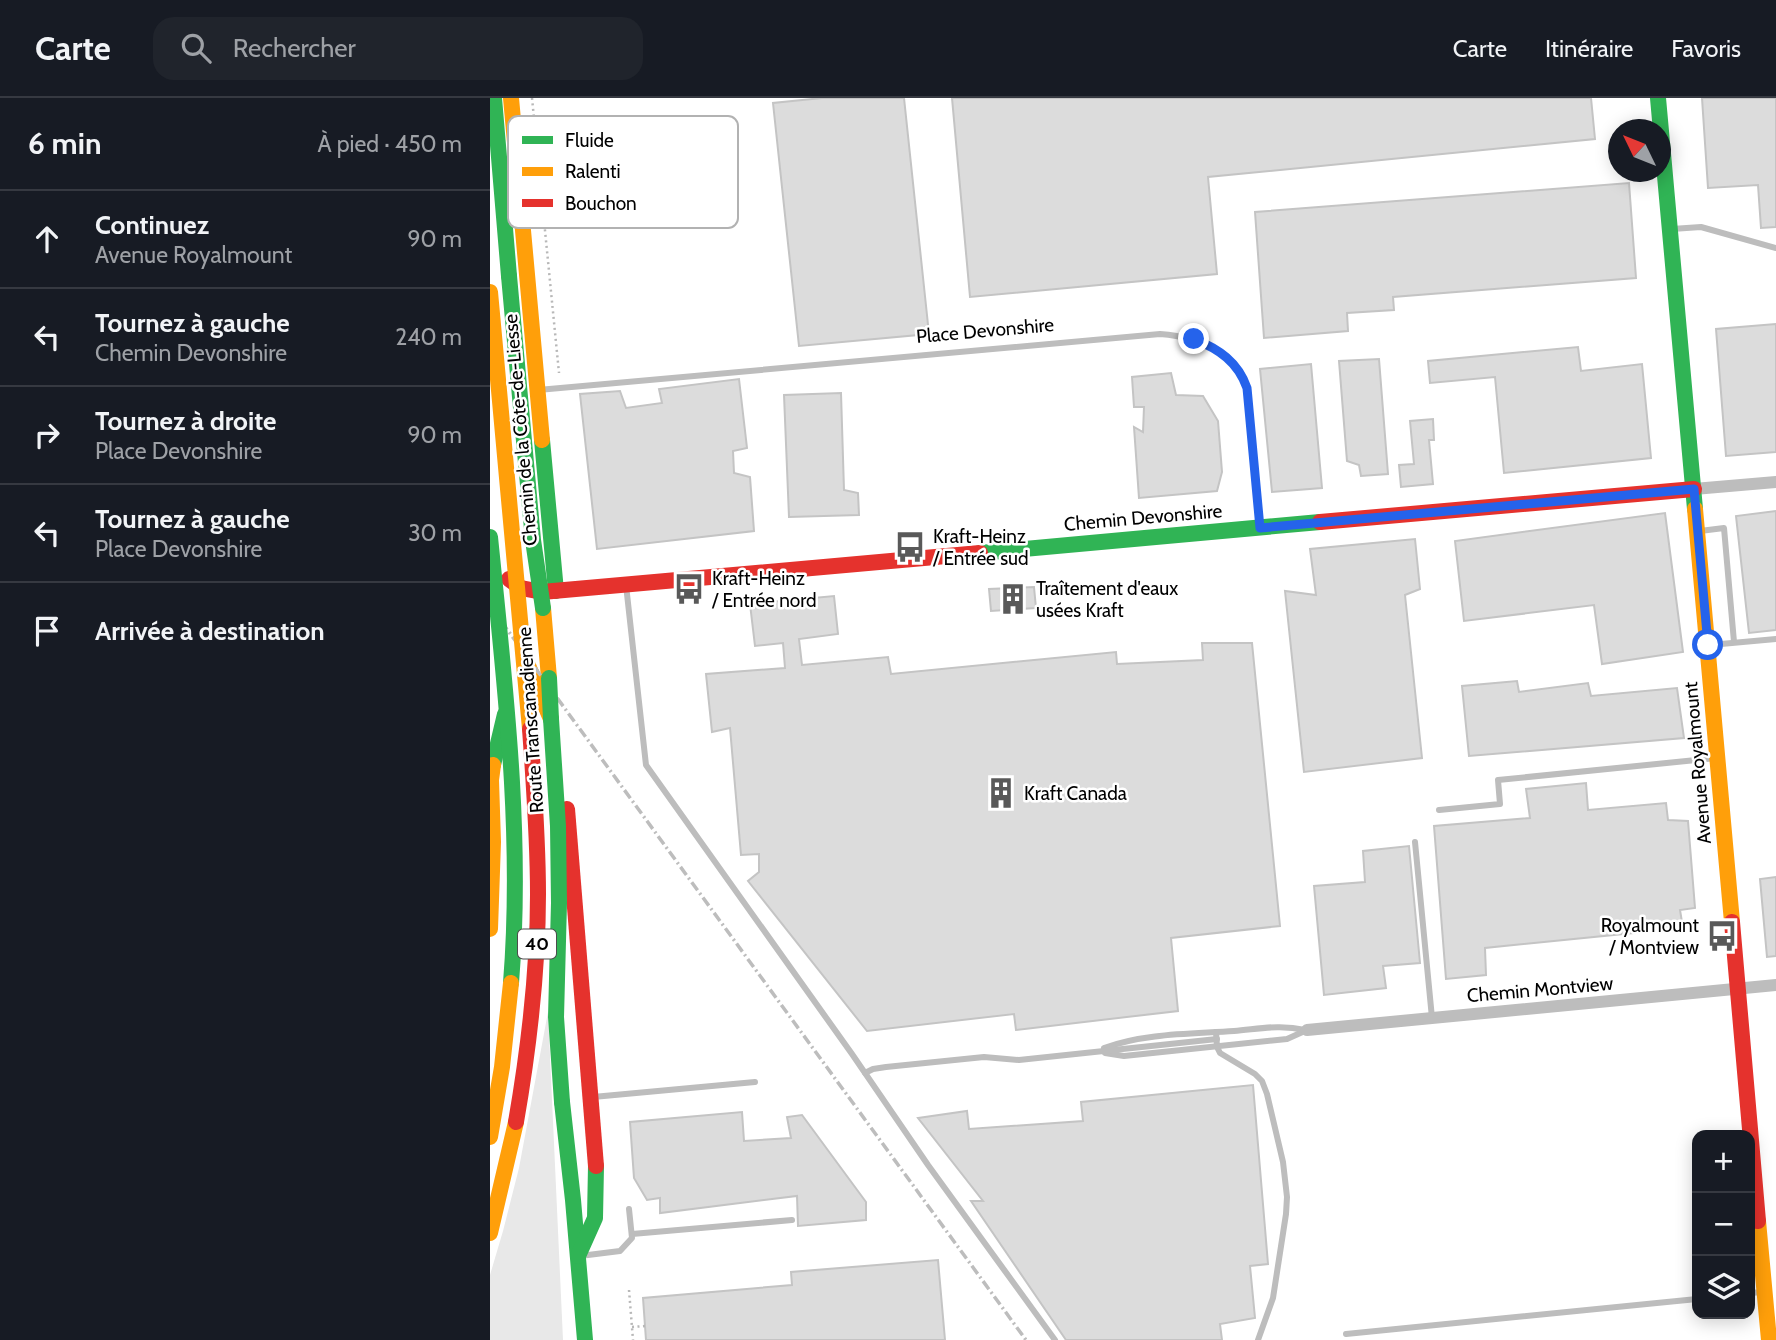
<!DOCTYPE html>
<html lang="fr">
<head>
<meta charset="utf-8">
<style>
  :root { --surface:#171b24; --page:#20242c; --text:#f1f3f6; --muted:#9ea1a6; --line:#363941 }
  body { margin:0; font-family:Cabin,sans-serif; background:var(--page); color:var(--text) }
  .controls { position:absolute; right:21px; bottom:21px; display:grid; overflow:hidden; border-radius:14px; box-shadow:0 4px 18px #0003 }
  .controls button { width:63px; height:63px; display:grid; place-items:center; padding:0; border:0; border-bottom:2px solid var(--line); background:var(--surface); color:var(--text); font:35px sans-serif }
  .compass { position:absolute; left:1118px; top:21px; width:63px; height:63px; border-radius:50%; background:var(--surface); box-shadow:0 4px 18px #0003; rotate:313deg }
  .stop { position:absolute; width:21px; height:21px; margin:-16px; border:5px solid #2563eb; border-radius:50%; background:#fff }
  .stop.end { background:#2563eb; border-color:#fff; box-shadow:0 2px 7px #0008 }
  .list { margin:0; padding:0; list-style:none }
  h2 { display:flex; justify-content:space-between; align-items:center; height:91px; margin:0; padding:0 28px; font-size:30px }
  h2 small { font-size:23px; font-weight:400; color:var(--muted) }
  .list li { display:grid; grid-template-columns:46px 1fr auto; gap:21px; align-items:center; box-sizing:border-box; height:98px; padding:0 28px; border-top:2px solid var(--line) }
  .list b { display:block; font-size:26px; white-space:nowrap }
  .list p { margin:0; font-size:23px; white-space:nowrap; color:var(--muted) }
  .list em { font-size:23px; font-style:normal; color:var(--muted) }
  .icon { flex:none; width:38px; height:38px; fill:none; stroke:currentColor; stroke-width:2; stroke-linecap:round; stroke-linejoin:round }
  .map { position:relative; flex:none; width:1286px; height:1242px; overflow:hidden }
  header { display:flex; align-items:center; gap:42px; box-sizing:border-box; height:98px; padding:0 35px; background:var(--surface); border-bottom:2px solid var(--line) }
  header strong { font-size:33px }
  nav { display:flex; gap:38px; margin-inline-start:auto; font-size:24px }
  .search { width:490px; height:63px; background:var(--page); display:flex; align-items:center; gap:18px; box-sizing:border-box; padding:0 24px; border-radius:21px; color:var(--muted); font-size:26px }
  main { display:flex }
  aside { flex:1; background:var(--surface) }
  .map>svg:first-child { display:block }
</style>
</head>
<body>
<header>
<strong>Carte</strong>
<div class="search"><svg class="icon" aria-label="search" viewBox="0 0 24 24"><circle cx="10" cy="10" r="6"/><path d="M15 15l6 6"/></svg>Rechercher</div>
<nav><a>Carte</a><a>Itinéraire</a><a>Favoris</a></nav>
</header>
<main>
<aside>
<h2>6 min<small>À pied · 450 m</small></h2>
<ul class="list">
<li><svg class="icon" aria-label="ahead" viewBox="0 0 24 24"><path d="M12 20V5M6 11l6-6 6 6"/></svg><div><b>Continuez</b><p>Avenue Royalmount</p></div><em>90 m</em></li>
<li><svg class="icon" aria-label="left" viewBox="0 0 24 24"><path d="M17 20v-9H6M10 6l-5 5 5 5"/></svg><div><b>Tournez à gauche</b><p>Chemin Devonshire</p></div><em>240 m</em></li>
<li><svg class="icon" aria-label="right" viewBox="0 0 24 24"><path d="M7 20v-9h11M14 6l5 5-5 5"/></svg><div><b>Tournez à droite</b><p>Place Devonshire</p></div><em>90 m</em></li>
<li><svg class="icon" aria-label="left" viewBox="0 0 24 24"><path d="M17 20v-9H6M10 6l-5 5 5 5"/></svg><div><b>Tournez à gauche</b><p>Place Devonshire</p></div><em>30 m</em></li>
<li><svg class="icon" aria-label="arrive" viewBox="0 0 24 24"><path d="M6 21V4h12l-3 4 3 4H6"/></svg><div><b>Arrivée à destination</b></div></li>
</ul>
</aside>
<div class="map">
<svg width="1286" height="1242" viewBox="0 0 1286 1242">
  <rect width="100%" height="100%" fill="#fff"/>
  <path fill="#e8e8e8" d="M58 914 73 1242H0V1177L13 1133 29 1070Z"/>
  <g fill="#dcdcdc" stroke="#c4c4c4" stroke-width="2">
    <path d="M332 0H414L439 236 309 248 283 5Z"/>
    <path d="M462 0H1101L1105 41 718 79 727 176 480 199Z"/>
    <path d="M1212 0H1286V129L1271 130 1268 87 1218 90Z"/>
    <path d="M1139 85 1146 180 903 199 904 212 857 215 858 233 774 240 765 114Z"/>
    <path d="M1286 226V354L1236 358 1226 231Z"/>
    <path d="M1088 249 1091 273 1152 266 1161 360 1014 375 1005 279 940 285 938 263Z"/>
    <path d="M889 261 898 376 871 378 869 367 857 363 849 263Z"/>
    <path d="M821 266 832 390 782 394 770 271Z"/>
    <path d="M681 275 686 297 713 298 728 323 732 374 727 393 649 400 644 329 653 334 654 309H644L642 279Z"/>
    <path d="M249 281 257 350 243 353 244 375 260 379 264 433 107 451 90 296 130 293 136 310 172 305 169 291Z"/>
    <path d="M351 295 354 392 368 395 369 417 299 419 294 297Z"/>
    <path d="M943 321 944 342H939L943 386 911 389 909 367 924 366 920 323Z"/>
    <path d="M1286 413V532L1259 535 1246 418Z"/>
    <path d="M1175 415 1193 554 1112 566 1104 507 974 523 965 443Z"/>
    <path d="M925 441 930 491 915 497 932 660 814 674 795 493 826 497 820 451Z"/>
    <path d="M544 489 546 510 501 513 499 491Z"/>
    <path d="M344 498 348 536 309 541 312 567 398 559 401 576 626 554 627 566 713 562 712 545H762L790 828 681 840 688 913 526 932 524 916 377 933 258 783 269 774V756L251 757 240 630 222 634 216 576 295 570 293 545 265 548 260 506Z"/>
    <path d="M1027 583 1029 594 1098 585 1101 598 1187 590 1194 640 979 658 972 588Z"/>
    <path d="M1096 685 1098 712 1176 705 1178 722 1198 723 1205 810 1190 812 1193 830 995 850 996 877 956 881 944 728 1040 720 1036 691Z"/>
    <path d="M919 748 930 865 893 868 896 890 834 897 824 788 875 784 873 753Z"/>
    <path d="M1286 779V858L1277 859 1270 781Z"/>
    <path d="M763 987 778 1166 760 1168 765 1220 730 1226 732 1242H576L481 1103H493L428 1020 477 1013 479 1031 593 1023 591 1004Z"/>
    <path d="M252 1014 254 1043 301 1040 297 1019 312 1017 376 1104V1122L308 1128 307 1098 170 1115V1100L157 1102 144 1080 140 1024Z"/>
    <path d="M448 1162 455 1242H156L153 1200 302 1187 301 1174Z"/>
  </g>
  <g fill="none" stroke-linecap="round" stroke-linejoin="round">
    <g stroke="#b8b8b8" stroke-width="2.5" stroke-dasharray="2 3.5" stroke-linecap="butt">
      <path d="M42 0 69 275"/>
      <path d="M139 1192 143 1242"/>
      <path d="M142 1229 155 1228"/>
    </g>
    <g stroke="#bdbdbd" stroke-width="6">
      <path d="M1182 131 1211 129 1286 150"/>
      <path d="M48 292 670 236C708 239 743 253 757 290L769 427"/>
      <path d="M1210 433 1234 430 1244 544"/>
      <path d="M136 487 156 667 362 956 438 1067 565 1242"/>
      <path d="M1220 547 1286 541"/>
      <path d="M949 712 1010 706 1008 682 1226 660"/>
      <path d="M925 744 942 920"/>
      <path d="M726 934 727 949 730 955 765 976 772 983 777 996 793 1064 797 1099 796 1116 783 1200 768 1242"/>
      <path d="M614 950C655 935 702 936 744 933 769 931 790 926 815 932"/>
      <path d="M615 955 634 958 797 941 817 932"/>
      <path d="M375 975 383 971 396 969 494 959 529 962 727 941"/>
      <path d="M103 999 265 984"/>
      <path d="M142 1136 302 1122"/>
      <path d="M90 1158 130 1153 142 1140 139 1111"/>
      <path d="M1260 1195 1273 1194"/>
      <path d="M856 1236 1207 1201"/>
    </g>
    <g stroke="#bdbdbd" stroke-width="12">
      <path d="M1204 391 1286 384"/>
      <path d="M817 932 1286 887"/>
    </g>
    <g stroke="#30b455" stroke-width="16">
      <path d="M4 0 19 178"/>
      <path d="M1168 0 1205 411"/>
      <path d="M52 342 66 493"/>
      <path d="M490 455 830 424"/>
      <path d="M3 667 15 616"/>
      <path d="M72 1004 83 1102 95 1242"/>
      <path d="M88 1158 105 1120 106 1068"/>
    </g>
    <g stroke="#ff9f0a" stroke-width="16">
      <path d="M21 0 52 342"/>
      <path d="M1205 411 1242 824"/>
      <path d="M53 510 59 580"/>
      <path d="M36 563 61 621"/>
      <path d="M0 831 3 744 1 682"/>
      <path d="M1268 1123 1279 1242"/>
    </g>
    <g stroke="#e5322d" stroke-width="16">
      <path d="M830 424 1204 391"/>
      <path d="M19 481 31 490 52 494 490 455"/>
      <path d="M77 711 106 1068"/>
      <path d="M1242 824 1268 1123"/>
    </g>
    <path stroke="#bdbdbd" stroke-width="3.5" stroke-dasharray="10 3.5 2 3.5" stroke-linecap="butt" d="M0 508 536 1242"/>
    <g stroke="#30b455" stroke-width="16">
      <path d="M19 178 43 442 53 510"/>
      <path d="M0 439C15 588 33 736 21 885"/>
      <path d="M59 580 61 621"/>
      <path d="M61 621 68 728 69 805 66 919 72 1004"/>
    </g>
    <g stroke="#ff9f0a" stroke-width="16">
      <path d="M0 194 40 631"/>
      <path d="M1 682 3 667"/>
      <path d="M0 1039 12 969 21 885"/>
      <path d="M0 1135 26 1024"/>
    </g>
    <path stroke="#e5322d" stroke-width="16" d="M26 1024C39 949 48 873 48 796 48 741 44 686 40 631"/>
  </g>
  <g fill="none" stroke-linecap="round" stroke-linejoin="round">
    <path stroke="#2563eb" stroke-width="9" d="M704 241C729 251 748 264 757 290L770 430 1204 391 1218 547"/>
  </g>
  <defs>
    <symbol id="bus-bare" viewBox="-9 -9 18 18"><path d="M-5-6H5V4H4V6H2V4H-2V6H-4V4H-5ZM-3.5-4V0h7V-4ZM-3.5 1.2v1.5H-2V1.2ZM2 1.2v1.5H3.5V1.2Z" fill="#595959" stroke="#fff" stroke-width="2.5" paint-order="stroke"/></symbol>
    <symbol id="building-bare" viewBox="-9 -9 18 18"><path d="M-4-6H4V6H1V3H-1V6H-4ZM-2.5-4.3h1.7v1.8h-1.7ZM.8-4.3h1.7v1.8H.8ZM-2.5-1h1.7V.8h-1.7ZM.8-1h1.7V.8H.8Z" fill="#595959" stroke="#fff" stroke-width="2.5" paint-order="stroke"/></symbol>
  </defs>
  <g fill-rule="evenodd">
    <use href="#bus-bare" x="398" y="427" width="44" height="44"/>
    <use href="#bus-bare" x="177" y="469" width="44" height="44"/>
    <use href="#building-bare" x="501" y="479" width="44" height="44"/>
    <use href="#building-bare" x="489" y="673" width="44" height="44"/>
    <use href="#bus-bare" x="1210" y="816" width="44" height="44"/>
  </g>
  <g text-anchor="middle" stroke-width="5" stroke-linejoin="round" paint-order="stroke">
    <rect fill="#fff" stroke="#4c4c4c" stroke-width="2" x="28" y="831.5" width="38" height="29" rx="5"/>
    <g font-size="18" font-weight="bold" fill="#000">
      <text x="47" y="852">40</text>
    </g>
    <g font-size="19" fill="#000" stroke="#fff">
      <text transform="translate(495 232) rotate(-5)" y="7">Place Devonshire</text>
      <text transform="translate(30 332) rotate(-95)" y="7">Chemin de la Côte-de-Liesse</text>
      <text transform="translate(653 419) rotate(-5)" y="7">Chemin Devonshire</text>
      <text transform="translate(40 622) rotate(-94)" y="7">Route Transcanadienne</text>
      <text transform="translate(1207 665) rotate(-95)" y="7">Avenue Royalmount</text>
      <text transform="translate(1050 891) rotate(-5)" y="7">Chemin Montview</text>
    </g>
    <g font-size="19" fill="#000" stroke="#fff" text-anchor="start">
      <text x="443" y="445">Kraft-Heinz<tspan x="443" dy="22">/ Entrée sud</tspan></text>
      <text x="222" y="487">Kraft-Heinz<tspan x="222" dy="22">/ Entrée nord</tspan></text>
      <text x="546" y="497">Traîtement d'eaux<tspan x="546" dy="22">usées Kraft</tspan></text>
      <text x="534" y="702">Kraft Canada</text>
      <text x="1209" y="834" text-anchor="end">Royalmount<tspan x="1209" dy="22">/ Montview</tspan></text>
    </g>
  </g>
  <rect x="18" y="18" width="230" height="112" rx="10" fill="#fff" stroke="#b2b2b2" stroke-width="2"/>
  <rect x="32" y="38" width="31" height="8" fill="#30b455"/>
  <rect x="32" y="69" width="31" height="9" fill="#ff9f0a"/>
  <rect x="32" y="101" width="31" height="8" fill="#e5322d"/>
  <g font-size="19" fill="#000">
    <text x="75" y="49">Fluide</text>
    <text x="75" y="80">Ralenti</text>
    <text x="75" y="112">Bouchon</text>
  </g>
</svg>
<div class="controls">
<button>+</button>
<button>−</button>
<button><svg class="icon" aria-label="layers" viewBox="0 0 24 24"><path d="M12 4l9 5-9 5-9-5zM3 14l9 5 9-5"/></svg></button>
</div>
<svg class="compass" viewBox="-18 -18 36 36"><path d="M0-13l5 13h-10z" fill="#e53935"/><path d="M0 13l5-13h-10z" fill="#9ea1a6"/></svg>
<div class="stop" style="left:1218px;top:547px"></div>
<div class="stop end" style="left:704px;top:241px"></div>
</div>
</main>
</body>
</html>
